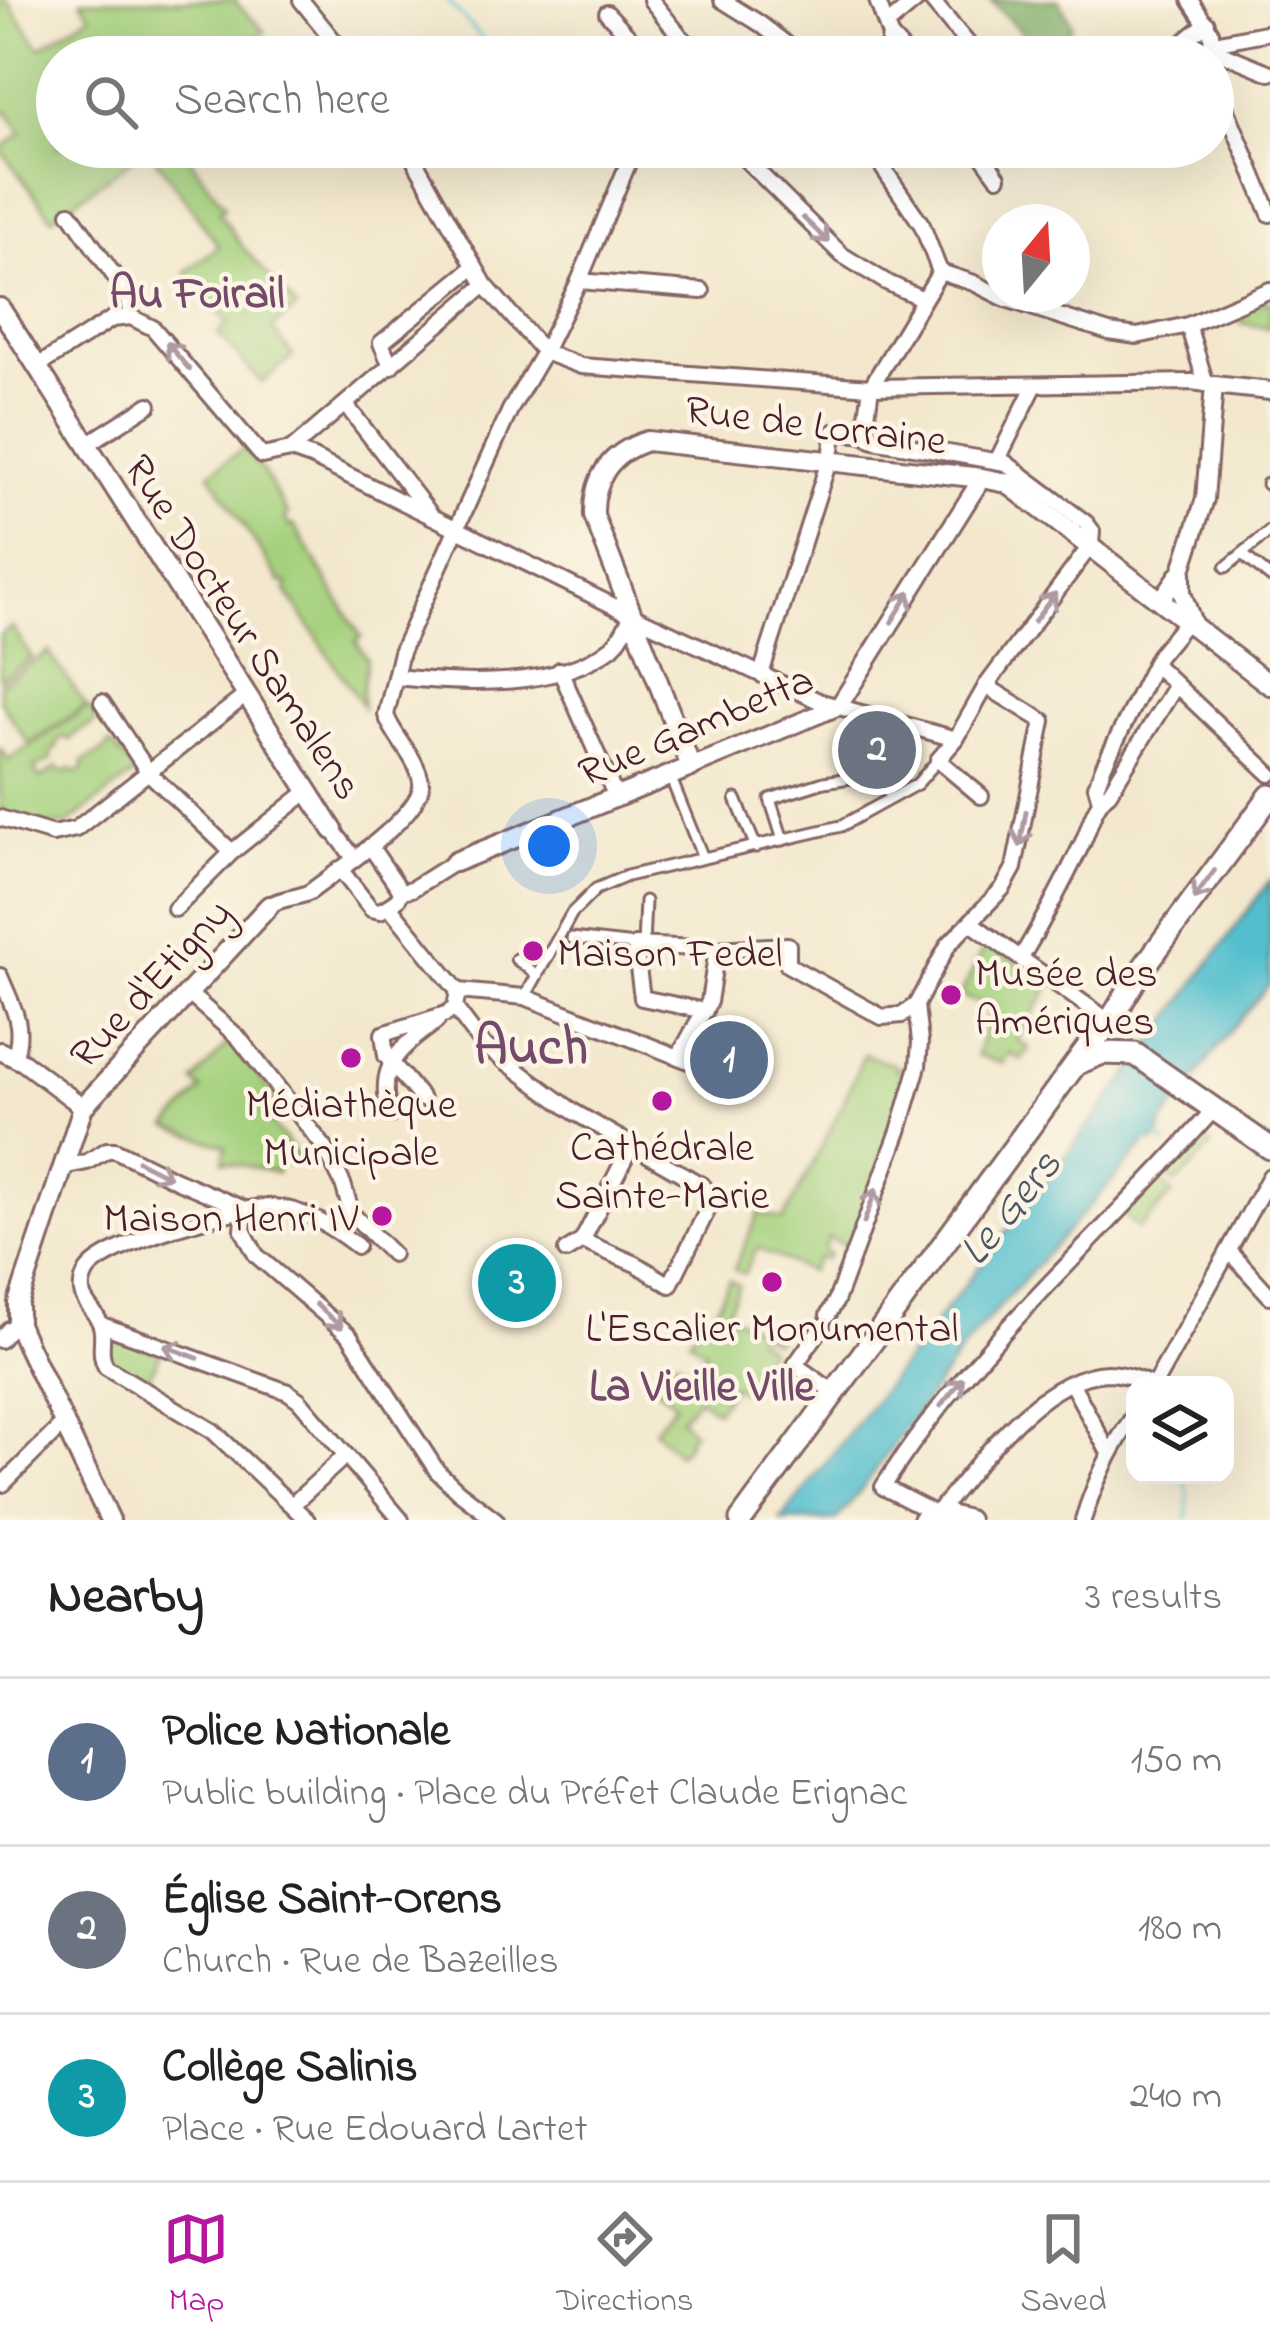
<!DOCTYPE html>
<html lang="en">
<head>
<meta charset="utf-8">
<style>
  :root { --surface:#fff; --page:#f6f6f6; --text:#222; --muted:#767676; --line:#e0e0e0; --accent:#b5179e }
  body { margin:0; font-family:"Indie Flower",sans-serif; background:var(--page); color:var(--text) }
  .controls { position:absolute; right:36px; bottom:36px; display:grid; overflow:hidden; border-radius:24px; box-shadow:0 12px 48px #0002 }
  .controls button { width:108px; height:108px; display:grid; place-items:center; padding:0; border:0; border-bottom:3px solid var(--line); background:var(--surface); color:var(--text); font:60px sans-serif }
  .compass { position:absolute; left:982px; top:204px; width:108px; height:108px; border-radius:50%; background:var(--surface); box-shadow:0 12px 48px #0002; rotate:18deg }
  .you { position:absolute; left:549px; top:846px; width:42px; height:42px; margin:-30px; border:9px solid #fff; border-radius:50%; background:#1a73e8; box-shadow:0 0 0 18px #1a73e833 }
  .badge { display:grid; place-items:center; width:78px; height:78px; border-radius:50%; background:var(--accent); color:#fff; font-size:39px; font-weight:700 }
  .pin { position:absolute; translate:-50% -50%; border:6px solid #fff; box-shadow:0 3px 12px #0006 }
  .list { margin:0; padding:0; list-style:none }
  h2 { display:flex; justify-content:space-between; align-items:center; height:156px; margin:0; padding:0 48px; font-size:51px }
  h2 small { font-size:39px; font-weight:400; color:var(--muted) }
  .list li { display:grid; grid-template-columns:78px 1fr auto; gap:36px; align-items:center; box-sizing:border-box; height:168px; padding:0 48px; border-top:3px solid var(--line) }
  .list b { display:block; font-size:45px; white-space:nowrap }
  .list p { margin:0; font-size:39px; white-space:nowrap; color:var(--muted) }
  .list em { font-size:39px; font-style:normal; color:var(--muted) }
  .icon { flex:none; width:66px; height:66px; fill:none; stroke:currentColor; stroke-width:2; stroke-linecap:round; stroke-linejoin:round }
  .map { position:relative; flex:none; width:1270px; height:1520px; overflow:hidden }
  .search { position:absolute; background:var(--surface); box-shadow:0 12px 48px #0002; left:36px; right:36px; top:36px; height:132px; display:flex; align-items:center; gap:30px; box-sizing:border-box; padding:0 42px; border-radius:66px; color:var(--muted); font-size:45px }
  .sheet { height:660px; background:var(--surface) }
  nav { display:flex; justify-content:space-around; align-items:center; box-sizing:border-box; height:168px; border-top:3px solid var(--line); background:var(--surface); font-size:33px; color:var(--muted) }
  nav a { display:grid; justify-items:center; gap:6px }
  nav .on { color:var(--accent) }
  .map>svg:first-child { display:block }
</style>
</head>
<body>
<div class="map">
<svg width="1270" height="1520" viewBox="0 0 1270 1520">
  <rect width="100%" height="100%" fill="#fcf5e5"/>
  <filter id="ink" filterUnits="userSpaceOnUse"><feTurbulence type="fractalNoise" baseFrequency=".00833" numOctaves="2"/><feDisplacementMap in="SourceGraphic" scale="24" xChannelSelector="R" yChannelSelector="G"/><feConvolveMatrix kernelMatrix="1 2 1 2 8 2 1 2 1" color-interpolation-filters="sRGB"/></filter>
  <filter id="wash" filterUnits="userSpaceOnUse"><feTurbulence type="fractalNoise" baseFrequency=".004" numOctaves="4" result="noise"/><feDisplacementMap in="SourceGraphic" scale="48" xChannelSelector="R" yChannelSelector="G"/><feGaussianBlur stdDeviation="2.7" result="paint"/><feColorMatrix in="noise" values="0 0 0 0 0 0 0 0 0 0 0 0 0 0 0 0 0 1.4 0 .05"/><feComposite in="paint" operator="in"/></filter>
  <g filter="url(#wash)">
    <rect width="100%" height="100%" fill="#f3e8cd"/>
    <g fill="#a5d17e" stroke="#787854" stroke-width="3">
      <path d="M0 0H7L40 48 90 15 81 0H233L265 32 225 57H57V147H206L190 159 225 207 219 212 241 245 297 308 272 328 293 356 262 383 218 334 228 323 186 272 219 246 148 148 52 218 0 149 22 133 7 111 0 115Z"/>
      <path d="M1268 300 1270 301V328L1241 323 1243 308Z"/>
      <path d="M244 448 264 473 288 515 285 518 290 527 294 525 361 637 356 641 367 659 362 693 363 707 286 591 288 584 280 582 210 473Z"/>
      <path d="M12 627 32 658 0 679V635Z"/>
      <path d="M49 652 86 706 29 744 0 701V684Z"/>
      <path d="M88 707 96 719 94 724 76 733 70 740 64 737 58 740 57 748 51 752 52 759 34 769 40 779 58 767 64 773 70 769 78 773 83 769V762L102 752 109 744 113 745 136 773 66 825 51 826 0 811V748L9 760Z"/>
      <path d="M987 942 1050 986 1017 1040 1029 1048 1021 1060 1009 1053 1003 1064 977 1055 991 1007 960 996Z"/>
      <path d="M230 1041 278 1101 263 1113 297 1155 287 1164 278 1162 277 1173 223 1161 226 1146 168 1127 202 1090 194 1082Z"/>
      <path d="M864 1054 895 1065V1069L900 1070 901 1067 913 1071 895 1130 850 1247 828 1238 824 1250 829 1253 826 1259 817 1258 810 1272 757 1248 744 1274 734 1269 759 1213 783 1220C814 1162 839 1116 864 1054Z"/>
      <path d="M1198 1133 1212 1146 1176 1184 1162 1171Z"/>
      <path d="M1156 1177 1173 1194 1138 1229 1121 1212Z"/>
      <path d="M729 1280 739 1285 726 1313 777 1338 775 1342 758 1333 756 1338 770 1349 741 1391 733 1386 716 1411 699 1398 680 1418 693 1432 686 1439 689 1442 678 1454 654 1430 675 1403 656 1388 675 1359 694 1371 706 1351 689 1339 705 1317 711 1319Z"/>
      <path d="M112 1336 161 1353 145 1384C124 1371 99 1363 112 1336Z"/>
    </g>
    <path fill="#84b36d" stroke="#67694c" stroke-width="3" d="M990 0H1059L1072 24 1062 43 1045 50 1035 46Z"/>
    <path fill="#53bfce" stroke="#4e6f7c" stroke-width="3" d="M1270 880V984L1233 1027 1160 1127 1161 1133 1154 1142H1147L967 1343 861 1490 837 1520H781L1131 1072Z"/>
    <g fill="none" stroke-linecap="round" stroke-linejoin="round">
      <g stroke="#53bfce" stroke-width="3">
        <path d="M446 0 490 47 509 57"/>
        <path d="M1155 1135 1167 1145"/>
        <path d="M1183 1475 1188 1492 1187 1520"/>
      </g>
    </g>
  </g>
  <g filter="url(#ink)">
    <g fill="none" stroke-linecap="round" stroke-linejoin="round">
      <defs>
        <g id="pedestrian">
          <path d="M1267 484 1270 486"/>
          <path d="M1242 554 1270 577"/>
          <path d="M1226 567 1270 531"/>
          <path d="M670 776 703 858"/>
          <path d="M736 799 756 847"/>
          <path d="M783 840 770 799 824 782 877 774 891 798"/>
          <path d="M572 938 635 945"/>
          <path d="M643 945 645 901"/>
          <path d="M516 959 537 975"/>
          <path d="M525 997 572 913 596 889 627 876 841 826 917 784 938 760"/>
        </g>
        <g id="minor">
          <path d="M301 0 347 57"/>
          <path d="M651 0 680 36 702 57"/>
          <path d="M722 0 759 23 803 57"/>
          <path d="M877 0 890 36 886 57"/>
          <path d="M931 0 979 57"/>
          <path d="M1190 0 1211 32 1213 77 1270 214"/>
          <path d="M607 13 648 57"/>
          <path d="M888 24 917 0"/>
          <path d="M890 36 909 57"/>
          <path d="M1214 43 1270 32"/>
          <path d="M1214 50 1270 73"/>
          <path d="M1165 57 1207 23"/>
          <path d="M407 147 485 285 544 352 581 366 871 387 1192 382 1214 385"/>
          <path d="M733 147 842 255 886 282 923 299"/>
          <path d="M763 147 779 158 788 154 790 147"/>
          <path d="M877 147 883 168 922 225 940 272"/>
          <path d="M976 147 998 177"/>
          <path d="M1054 147 1059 152"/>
          <path d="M70 213 127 294 131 317"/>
          <path d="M940 272 871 387 865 430 871 439 879 441 1006 463 1086 523 1092 531 1091 545 986 686 956 739 938 760 981 796"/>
          <path d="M940 272 974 283 1006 299 1109 332 1137 336 1188 325"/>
          <path d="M579 281 702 291"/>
          <path d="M391 366 381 343 474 267"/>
          <path d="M36 367 112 319 131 317 153 328 262 456 291 450 485 285"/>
          <path d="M1206 384 1188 325 1270 290"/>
          <path d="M346 405 431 515"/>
          <path d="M86 445 149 405"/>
          <path d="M291 450 311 457 632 615 821 702 956 739"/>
          <path d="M832 450 834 432 867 435"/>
          <path d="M997 461 1035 385"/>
          <path d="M1154 664 1270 774"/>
          <path d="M560 670 616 797"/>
          <path d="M761 674 826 470"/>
          <path d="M396 677C460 684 558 690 612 647 621 639 626 626 632 615"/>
          <path d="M102 702 149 773 232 852"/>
          <path d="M1100 800 1096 786 1104 765 1158 656 1187 621"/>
          <path d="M0 818 53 834 76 829 245 696"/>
          <path d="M333 830 354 858"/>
          <path d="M340 869 371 909 380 911C389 906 400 901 401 891L370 846"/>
          <path d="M401 891 412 889 455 862"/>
          <path d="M269 906C281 897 296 899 310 892 334 873 425 814 421 782 417 757 394 738 386 715L401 652 510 410 544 352 579 281 635 147"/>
          <path d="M389 906 458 991"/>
          <path d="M175 909 232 852 307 792"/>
          <path d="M971 923 1100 1015 1108 1025"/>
          <path d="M1021 958C1043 921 1063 883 1082 844 1090 827 1093 805 1109 793L1176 685"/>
          <path d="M0 976C12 1006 26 1025 14 1058"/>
          <path d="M458 991 455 1008 482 1044 574 1112 703 1186 713 1199 670 1285 636 1264 582 1241"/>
          <path d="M458 991 525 997 732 1078"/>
          <path d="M189 994 238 1037 325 1148 343 1184 352 1214 392 1254"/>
          <path d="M705 1011 642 998 635 945 717 949 788 945V965L882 1017 902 1015 916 1005 948 945 1003 888 1014 868 1043 721 986 686"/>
          <path d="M679 1056 709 1002 717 949"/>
          <path d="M422 1099 386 1056 383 1034 446 1014 455 1008"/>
          <path d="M390 1115C375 1064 400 1049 437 1021"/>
          <path d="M62 1167 87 1162 107 1150H115L176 1180 244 1209"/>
          <path d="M245 1209 243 1230 256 1255 350 1336 437 1471 458 1491 496 1520"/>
          <path d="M566 1251 582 1241 631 1146"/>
          <path d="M1229 1251 1270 1296"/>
          <path d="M828 1315 836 1301 899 1131 918 1066 920 1042 916 1005"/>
          <path d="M102 1325 288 1392 299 1400 401 1520"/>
          <path d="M822 1327 795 1365 835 1393"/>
          <path d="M0 1340 9 1329 18 1324"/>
          <path d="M1072 1384 1109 1453"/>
          <path d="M1154 1385 1270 1176"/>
          <path d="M3 1484 64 1423"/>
          <path d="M292 1505 346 1455"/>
          <path d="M938 1512C978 1465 1039 1376 1107 1373 1123 1373 1137 1379 1152 1385"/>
          <path d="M934 1513 883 1487C973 1344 1104 1236 1214 1109"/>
          <path d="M307 1520 213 1431 106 1367C97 1351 106 1336 100 1323 93 1306 73 1298 86 1273 100 1245 242 1204 274 1207 305 1210 333 1227 357 1246"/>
          <path d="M1083 1520C1095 1480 1111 1448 1135 1414"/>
        </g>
        <g id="tertiary">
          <path d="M1182 570V593L1194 626"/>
          <path d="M1161 600 1182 570 1205 499 1214 385 1270 391"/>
          <path d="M691 767 839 706 982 478"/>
          <path d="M0 1051 23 1062 83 1107"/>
        </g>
        <g id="secondary">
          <path d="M0 308 333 830"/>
          <path d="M455 862 691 767 594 516C593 478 610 453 647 441L982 478 1007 483 1270 685"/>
          <path d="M110 1520 26 1343 18 1324V1303L83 1107 269 906"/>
          <path d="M922 1520C936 1508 951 1516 968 1520"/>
        </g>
        <g id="primary">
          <path d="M1078 1063 1102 1053 1135 1054 1270 1148"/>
          <path d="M741 1520 1088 1047 1108 1025 1138 975 1270 796"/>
        </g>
      </defs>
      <use href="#pedestrian" stroke="#856564" stroke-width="15"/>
      <use href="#minor" stroke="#856564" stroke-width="20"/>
      <use href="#tertiary" stroke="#856564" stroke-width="22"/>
      <use href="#secondary" stroke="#856564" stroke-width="24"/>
      <use href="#primary" stroke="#856564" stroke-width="27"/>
      <use href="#pedestrian" stroke="#fff" stroke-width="9"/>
      <use href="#minor" stroke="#fff" stroke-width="14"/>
      <use href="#tertiary" stroke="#fff" stroke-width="16"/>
      <use href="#secondary" stroke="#fff" stroke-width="18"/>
      <use href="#primary" stroke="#fff" stroke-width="21"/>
    </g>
    <defs><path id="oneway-shaft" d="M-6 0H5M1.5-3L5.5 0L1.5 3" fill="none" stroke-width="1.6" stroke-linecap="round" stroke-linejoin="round" transform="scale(3)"/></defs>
    <g stroke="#ae9aa0">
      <use href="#oneway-shaft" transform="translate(816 230) rotate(44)"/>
      <use href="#oneway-shaft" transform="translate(178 356) rotate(-130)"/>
      <use href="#oneway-shaft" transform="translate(901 607) rotate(-58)"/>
      <use href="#oneway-shaft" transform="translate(1045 607) rotate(-53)"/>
      <use href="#oneway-shaft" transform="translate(1023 829) rotate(100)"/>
      <use href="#oneway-shaft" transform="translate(1204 885) rotate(126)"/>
      <use href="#oneway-shaft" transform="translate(154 1169) rotate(27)"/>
      <use href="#oneway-shaft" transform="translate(870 1206) rotate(-70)"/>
      <use href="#oneway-shaft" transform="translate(329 1316) rotate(42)"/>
      <use href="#oneway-shaft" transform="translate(181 1352) rotate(-160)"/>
      <use href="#oneway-shaft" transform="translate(952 1392) rotate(-51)"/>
    </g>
  </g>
  <g fill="#b5179e" stroke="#fcf5e5" stroke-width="4.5">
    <circle cx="533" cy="951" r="12"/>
    <circle cx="951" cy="995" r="12"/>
    <circle cx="351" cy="1058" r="12"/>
    <circle cx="662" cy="1101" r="12"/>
    <circle cx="382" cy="1216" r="12"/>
    <circle cx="772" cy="1282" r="12"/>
  </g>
  <g text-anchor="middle" stroke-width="9" stroke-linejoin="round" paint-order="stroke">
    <g font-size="42" fill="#4a1f2b" stroke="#fcf5e5">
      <text transform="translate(816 423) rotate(7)" y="15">Rue de Lorraine</text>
      <text transform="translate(245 626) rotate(57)" y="15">Rue Docteur Samalens</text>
      <text transform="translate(695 724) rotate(-23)" y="15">Rue Gambetta</text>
      <text transform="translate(149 982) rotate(-47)" y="15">Rue d'Etigny</text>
    </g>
    <g font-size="42" fill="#4a1f2b" stroke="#fcf5e5">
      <text x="557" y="966" text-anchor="start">Maison Fedel</text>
      <text x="975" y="986" text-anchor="start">Musée des<tspan x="975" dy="48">Amériques</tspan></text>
      <text x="351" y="1117">Médiathèque<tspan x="351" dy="48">Municipale</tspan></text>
      <text x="662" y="1160">Cathédrale<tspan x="662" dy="48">Sainte-Marie</tspan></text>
      <text x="358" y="1231" text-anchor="end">Maison Henri IV</text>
      <text x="772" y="1341">L'Escalier Monumental</text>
    </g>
    <g font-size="45" font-weight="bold" fill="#734a6a" stroke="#fcf5e5">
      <text x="197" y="307">Au Foirail</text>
      <text x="702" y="1400">La Vieille Ville</text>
    </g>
    <g font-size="45" font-style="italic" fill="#4d5764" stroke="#fcf5e5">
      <text transform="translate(1008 1206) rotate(-51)" y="16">Le Gers</text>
    </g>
    <g font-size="54" font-weight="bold" fill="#734a6a" stroke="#fcf5e5">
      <text x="531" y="1063">Auch</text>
    </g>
  </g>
</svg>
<div class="controls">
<button><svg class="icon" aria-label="layers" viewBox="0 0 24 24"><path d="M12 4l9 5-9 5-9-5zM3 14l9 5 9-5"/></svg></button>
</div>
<svg class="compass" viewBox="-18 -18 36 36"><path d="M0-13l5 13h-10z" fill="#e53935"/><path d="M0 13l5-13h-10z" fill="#767676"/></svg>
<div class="you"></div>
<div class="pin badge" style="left:729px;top:1060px;background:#5c6f8a">1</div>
<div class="pin badge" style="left:877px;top:750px;background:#6b7280">2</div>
<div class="pin badge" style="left:517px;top:1283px;background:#0f9aa8">3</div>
<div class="search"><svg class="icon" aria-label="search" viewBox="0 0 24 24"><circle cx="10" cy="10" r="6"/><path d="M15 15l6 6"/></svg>Search here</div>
</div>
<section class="sheet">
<h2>Nearby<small>3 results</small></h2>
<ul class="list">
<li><span class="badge" style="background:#5c6f8a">1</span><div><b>Police Nationale</b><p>Public building · Place du Préfet Claude Erignac</p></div><em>150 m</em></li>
<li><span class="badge" style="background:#6b7280">2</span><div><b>Église Saint-Orens</b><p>Church · Rue de Bazeilles</p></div><em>180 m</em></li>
<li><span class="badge" style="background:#0f9aa8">3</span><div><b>Collège Salinis</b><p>Place · Rue Edouard Lartet</p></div><em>240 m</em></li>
</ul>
</section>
<nav>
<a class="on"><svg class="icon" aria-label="map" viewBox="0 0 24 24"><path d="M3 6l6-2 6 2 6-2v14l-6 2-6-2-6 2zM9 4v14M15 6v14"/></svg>Map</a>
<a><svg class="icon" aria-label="directions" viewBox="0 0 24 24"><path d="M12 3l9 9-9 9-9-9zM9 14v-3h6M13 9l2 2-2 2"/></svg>Directions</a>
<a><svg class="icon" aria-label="saved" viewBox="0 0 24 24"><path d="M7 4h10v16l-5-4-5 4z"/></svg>Saved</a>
</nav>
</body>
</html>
